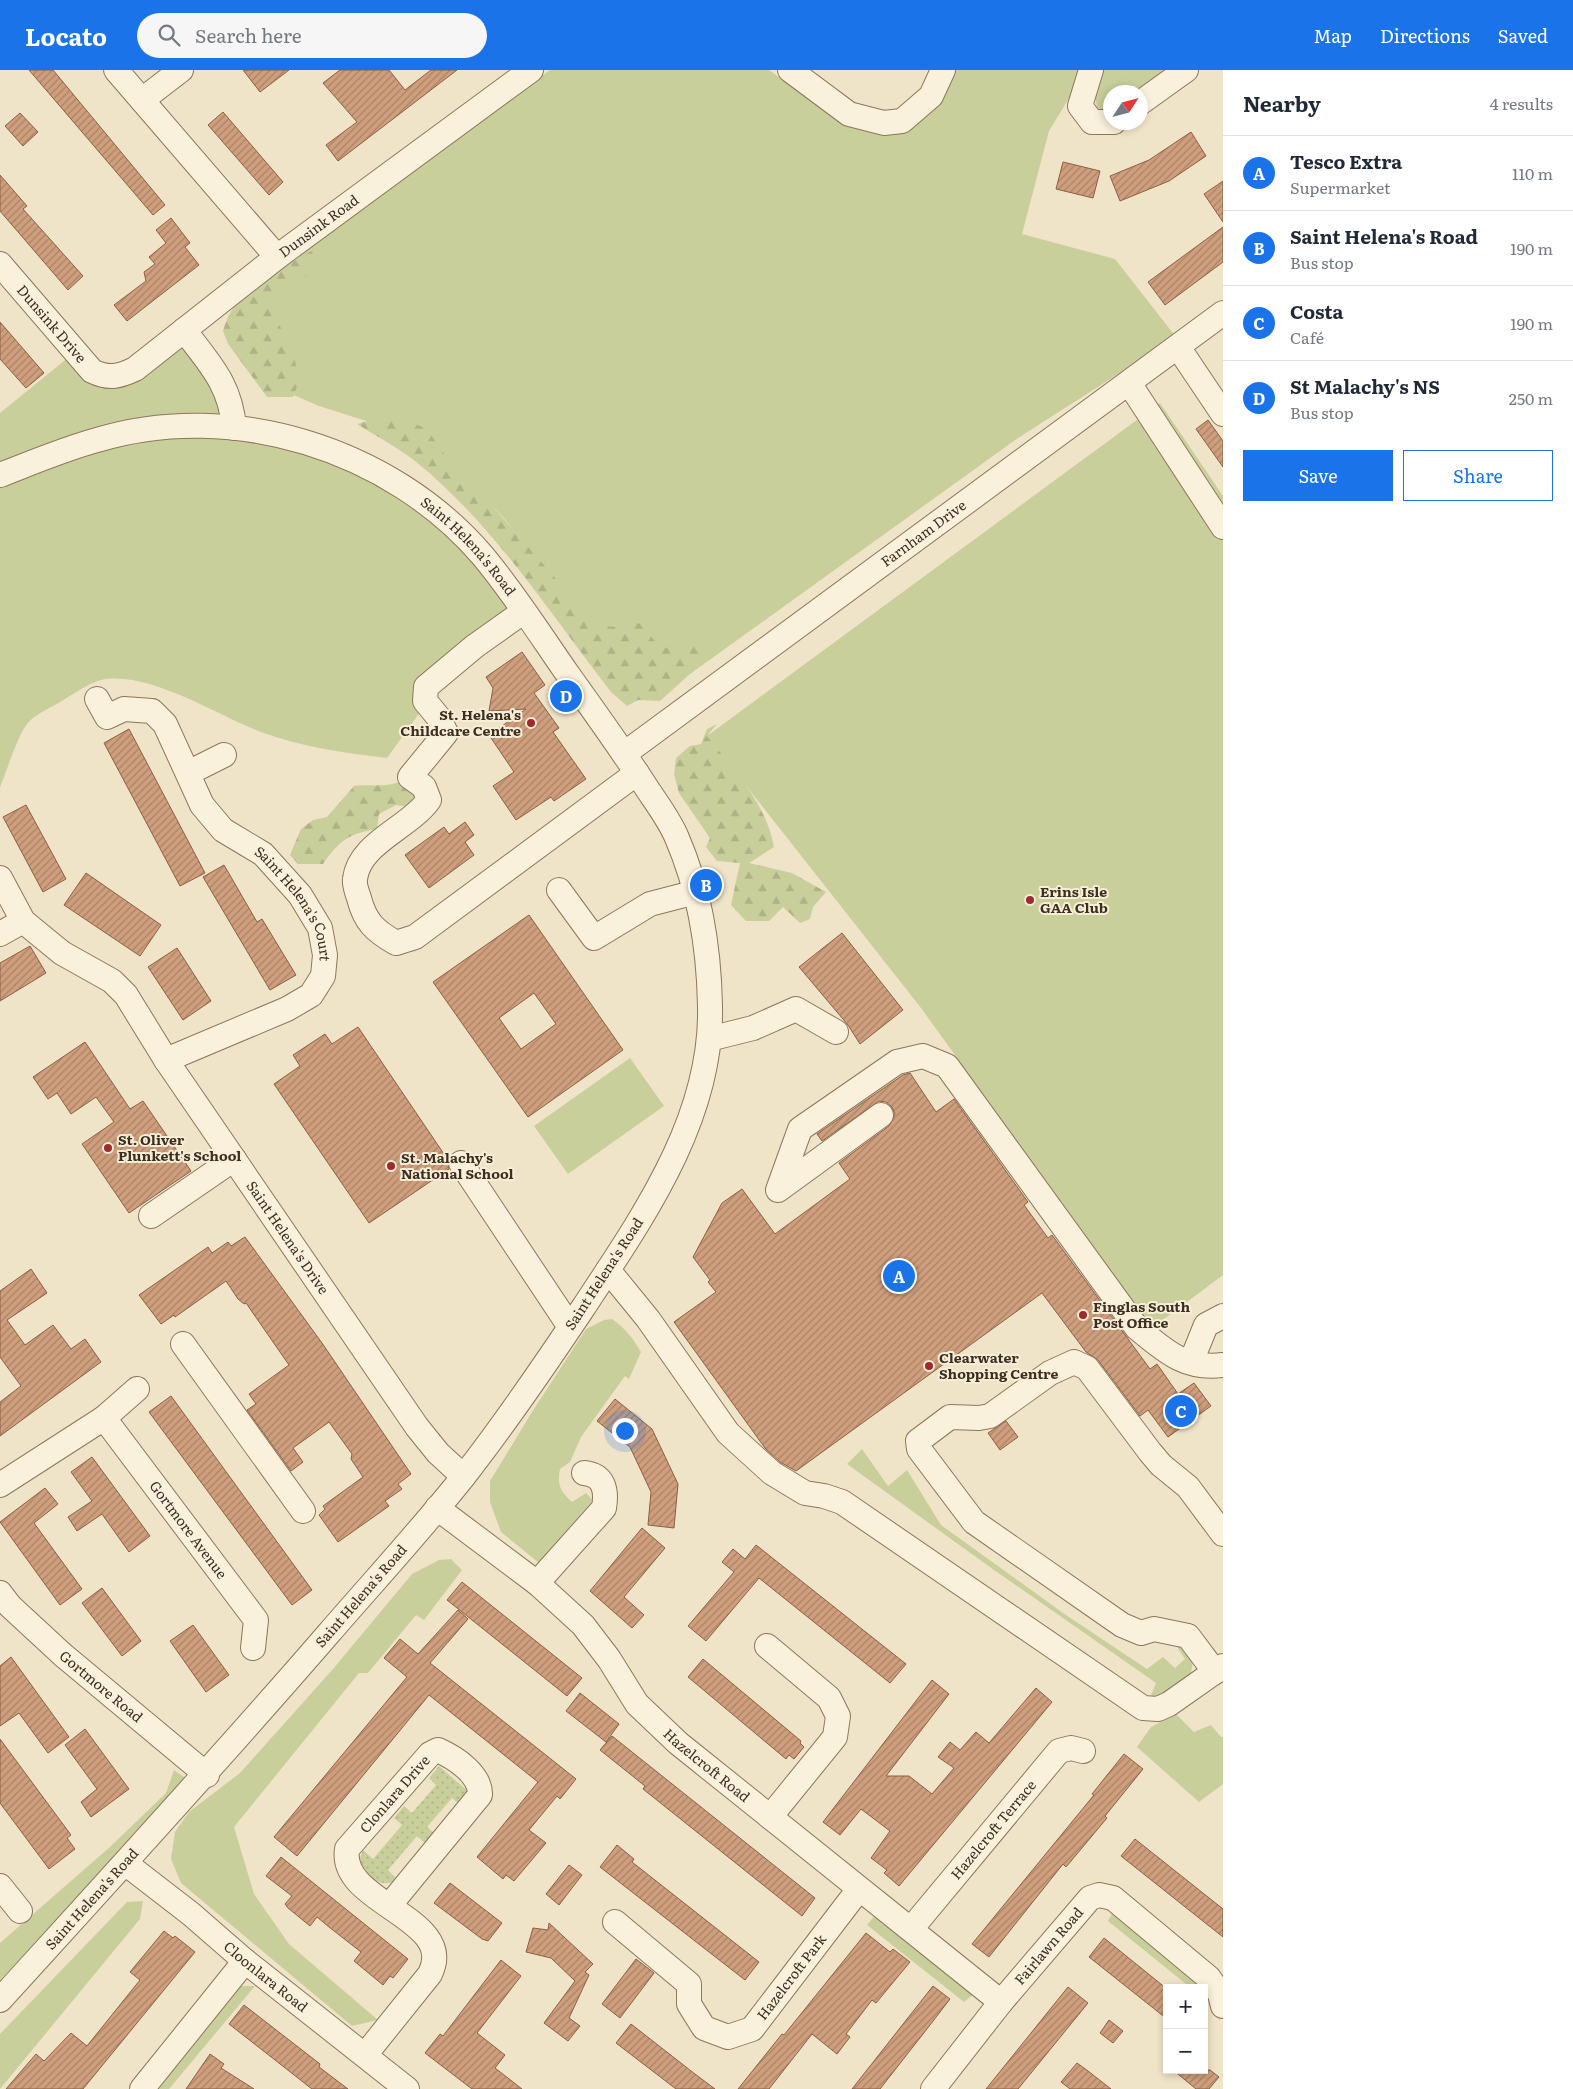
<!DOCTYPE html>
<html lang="en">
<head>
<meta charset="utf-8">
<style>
  :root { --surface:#fff; --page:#f6f6f7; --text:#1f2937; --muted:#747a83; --line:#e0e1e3; --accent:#1a73e8 }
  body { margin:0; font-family:Literata,serif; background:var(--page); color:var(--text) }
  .controls { position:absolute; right:15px; bottom:15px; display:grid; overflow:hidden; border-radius:0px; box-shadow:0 2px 8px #0003 }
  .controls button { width:45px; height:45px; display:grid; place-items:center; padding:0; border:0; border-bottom:1px solid var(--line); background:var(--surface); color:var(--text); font:25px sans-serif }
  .compass { position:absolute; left:1103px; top:15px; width:45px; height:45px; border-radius:50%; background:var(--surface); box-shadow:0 2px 8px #0003; rotate:54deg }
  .you { position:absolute; left:624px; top:1360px; width:18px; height:18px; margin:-12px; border:4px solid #fff; border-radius:50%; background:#1a73e8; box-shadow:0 0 0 8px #1a73e833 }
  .badge { display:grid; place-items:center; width:32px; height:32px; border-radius:50%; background:var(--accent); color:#fff; font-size:16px; font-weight:700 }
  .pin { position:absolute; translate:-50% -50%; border:2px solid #fff; box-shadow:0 1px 5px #0006 }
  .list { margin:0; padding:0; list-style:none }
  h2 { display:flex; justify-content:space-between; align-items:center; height:65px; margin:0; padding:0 20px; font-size:21px }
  h2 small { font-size:16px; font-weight:400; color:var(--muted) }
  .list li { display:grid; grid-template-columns:32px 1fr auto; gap:15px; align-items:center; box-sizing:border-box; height:75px; padding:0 20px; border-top:1px solid var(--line) }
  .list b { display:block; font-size:19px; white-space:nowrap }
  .list p { margin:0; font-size:16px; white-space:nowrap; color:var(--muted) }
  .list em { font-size:16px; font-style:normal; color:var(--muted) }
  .actions { display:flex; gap:10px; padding:15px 20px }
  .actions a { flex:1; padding:11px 0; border:1px solid var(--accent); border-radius:0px; text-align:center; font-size:18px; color:var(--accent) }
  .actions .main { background:var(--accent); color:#fff }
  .icon { flex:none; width:28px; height:28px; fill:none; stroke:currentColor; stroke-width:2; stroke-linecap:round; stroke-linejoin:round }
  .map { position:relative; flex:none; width:1223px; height:2019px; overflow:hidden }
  header { display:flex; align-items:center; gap:30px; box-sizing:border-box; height:70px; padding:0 25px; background:var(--accent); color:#fff }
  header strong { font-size:24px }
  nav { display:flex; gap:28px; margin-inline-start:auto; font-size:18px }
  .search { width:350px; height:45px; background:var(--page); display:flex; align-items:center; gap:12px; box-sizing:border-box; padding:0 18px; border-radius:28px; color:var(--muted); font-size:19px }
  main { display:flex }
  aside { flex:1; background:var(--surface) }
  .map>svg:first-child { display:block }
</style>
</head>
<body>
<header>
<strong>Locato</strong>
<div class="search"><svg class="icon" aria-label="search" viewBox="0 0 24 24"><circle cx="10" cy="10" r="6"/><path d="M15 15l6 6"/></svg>Search here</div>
<nav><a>Map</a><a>Directions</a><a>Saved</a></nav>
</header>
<main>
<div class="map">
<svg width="1223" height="2019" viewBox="0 0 1223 2019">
  <defs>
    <pattern id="forest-firs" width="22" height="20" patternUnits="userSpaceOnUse" patternTransform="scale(1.25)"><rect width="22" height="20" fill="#c9cf9b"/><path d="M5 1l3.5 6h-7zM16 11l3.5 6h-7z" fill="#aeb285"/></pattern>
    <pattern id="park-dots" width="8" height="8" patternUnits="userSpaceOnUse" patternTransform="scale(1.25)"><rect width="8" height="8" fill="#c9cf9b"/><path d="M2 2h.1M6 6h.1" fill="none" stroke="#aeb285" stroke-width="1.8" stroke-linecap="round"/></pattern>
    <pattern id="building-hatch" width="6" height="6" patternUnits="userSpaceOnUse" patternTransform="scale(1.25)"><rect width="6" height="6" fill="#cf9f7d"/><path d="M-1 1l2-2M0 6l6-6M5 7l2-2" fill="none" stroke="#a98266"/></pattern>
  </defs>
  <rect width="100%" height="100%" fill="#f0e4c8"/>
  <g fill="#c9cf9b">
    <path d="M550 0H769L844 54 880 61 950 0H1079L1074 20 1049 61 1022 164 1115 189 1176 267 1018 368 665 622 636 621 539 492 502 446 475 419 406 370 366 351 319 336 291 324 252 244 267 219 306 180Z"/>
    <path d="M1102 0H1175L1140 22H1110V42L1107 43 1097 37 1094 20Z"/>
    <path d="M184 261 232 345 0 405V343L75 282 105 308Z"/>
    <path d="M1160 333 1223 426V1205L1152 1258 921 938 707 666Z"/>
    <path d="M147 360 293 367 417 427 521 541 475 574 421 641 387 688C344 683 302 677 261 662 218 646 148 600 101 610 89 613 75 623 65 629 53 637 36 643 27 654 17 667 7 701 0 717V406Z"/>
    <path d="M630 988 664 1036 568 1104 534 1056Z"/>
    <path d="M612 1249C625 1258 633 1268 641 1282L629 1309 625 1306 581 1367 570 1392 560 1399C557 1415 560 1421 572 1432L586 1423 593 1430 539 1493 501 1462 490 1432V1411L532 1342 586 1259 604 1250Z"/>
    <path d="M862 1379 888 1416 907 1400 941 1455 1063 1543 1147 1599 1163 1587 1175 1598 1185 1589 1177 1577 1182 1576 1193 1592 1191 1603 1159 1628 1151 1625 1156 1613 994 1500 847 1394Z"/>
    <path d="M451 1489 462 1500 424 1550 416 1545 368 1603H359L234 1757 254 1824 289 1874 378 1950 352 1956 181 1813 171 1789 175 1762 189 1742 240 1703 333 1599 412 1504 439 1490Z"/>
    <path d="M1176 1644 1194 1662 1211 1655 1221 1667H1223V1714L1199 1732 1137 1677 1151 1657Z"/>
    <path d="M174 1700 187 1709 119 1787 0 1910V1873L111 1776 166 1723Z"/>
    <path d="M143 1831 140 1849 0 2019V1964L127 1832Z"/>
    <path d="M1114 1840 1203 1918H1191L1108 1851Z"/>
    <path d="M877 1843 974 1924 964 1932 867 1855Z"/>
    <path d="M240 1916H255L169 2019H156Z"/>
  </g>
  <g fill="url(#forest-firs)">
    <path d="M314 180 306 207 278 216 265 230 290 274 300 309 293 327H267L228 274 223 261C225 255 227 248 230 243 243 220 291 191 314 180Z"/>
    <path d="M388 345 426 358 452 395 482 424 597 556 622 557 639 553 662 579 693 568 710 586 660 631 638 630 627 636 611 622C549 542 494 455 415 391 397 377 376 366 357 354Z"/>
    <path d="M717 654 707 666C734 700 766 733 774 777L749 793 792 803 826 822 813 837 810 849 800 853 783 837 769 851H746L731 835 740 793 717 791 706 777 710 768 679 723 674 704 676 688 690 676 701 674 707 659Z"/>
    <path d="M403 711 419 729 410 737 396 735 379 744 377 759C348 764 340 770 323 794H298L290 785 301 759 313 750 327 747 354 716C373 714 384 718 403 711Z"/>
  </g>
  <path fill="url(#park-dots)" d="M439 1696 469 1722 459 1734 452 1728 427 1757 436 1765 427 1775 417 1766 388 1800 398 1810C382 1818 373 1810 361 1798L360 1788 363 1780 373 1789 402 1755 394 1748 404 1736 412 1743 436 1715 429 1708Z"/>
  <g fill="url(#building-hatch)" stroke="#8d5f41" fill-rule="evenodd">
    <path d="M29 0H53L165 135 153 145Z"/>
    <path d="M243 0H289L260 22Z"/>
    <path d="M340 0H389L405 20 431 0H457L338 91 326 75 357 52 323 13Z"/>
    <path d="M223 42 283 112 269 125 208 55Z"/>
    <path d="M20 43 38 62 23 76 5 56Z"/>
    <path d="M1191 62 1206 86 1169 111 1120 131 1110 106 1149 90Z"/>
    <path d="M1063 92 1100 101 1093 128 1056 119Z"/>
    <path d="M0 105 27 136 23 139 83 206 68 220 0 141Z"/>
    <path d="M1223 111V152L1204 124Z"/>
    <path d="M171 148 190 173 185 177 199 195 127 251 114 235 146 211 144 202 155 194 149 187 166 173 156 160Z"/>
    <path d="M1223 157V192L1165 235 1148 212Z"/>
    <path d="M0 252 44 303 26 318 0 289Z"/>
    <path d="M1208 350 1223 371V397L1196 359Z"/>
    <path d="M522 582 545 615 534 623 559 658 553 662 586 709 554 731 551 727 516 750 493 716 514 702 489 665 526 639 489 641 493 618 486 607Z"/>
    <path d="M129 659 205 803 180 816 104 673Z"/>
    <path d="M26 735 66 809 43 822 3 747Z"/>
    <path d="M465 752 474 765 465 772 474 785 429 818 405 785 444 757 449 764Z"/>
    <path d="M224 795 257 852 262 849 296 905 270 920 203 807Z"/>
    <path d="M86 803 161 855 140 886 64 835Z"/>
    <path d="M529 845 623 980 528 1047 433 912ZM534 923 556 954 521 979 499 948Z"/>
    <path d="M842 863 903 940 860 974 848 955 799 897Z"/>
    <path d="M30 876 46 903 0 931V893Z"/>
    <path d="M177 878 211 931 183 950 148 897Z"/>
    <path d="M358 957 448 1090 449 1099 369 1153 274 1014 300 996 293 985 325 964 332 974Z"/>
    <path d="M85 972 130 1039 143 1031 191 1101 129 1143 82 1074 114 1052 96 1027 71 1044 57 1023 48 1029 33 1007Z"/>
    <path d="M910 1003 936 1042 954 1029 1028 1132 1024 1135 1048 1168 1052 1165 1150 1299 1157 1294 1178 1324 1194 1313 1211 1336 1168 1367 1148 1340 1140 1346 1098 1290 1086 1282 1042 1223 796 1401 780 1392 765 1378 674 1252 716 1222 708 1212 710 1210 693 1187 722 1133 742 1119 775 1164 850 1109 839 1093 889 1056 895 1044 892 1037 886 1032 879 1031 822 1071 817 1064 903 1005Z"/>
    <path d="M245 1167 322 1273 411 1404 398 1414 402 1419 385 1431 389 1436 338 1472 319 1445 325 1439 323 1436 363 1407 351 1389 352 1384 329 1352 293 1378 303 1392 291 1401 247 1340 256 1334 249 1324 289 1295 246 1233 244 1234 238 1229 226 1211 175 1247 174 1245 161 1254 139 1225 208 1177 212 1183 228 1172 231 1176Z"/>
    <path d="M31 1199 47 1223 7 1250 25 1275 53 1255 71 1279 85 1269 101 1292 0 1366V1332L21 1316 0 1287V1221Z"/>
    <path d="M171 1326 312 1520 292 1535 149 1342Z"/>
    <path d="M615 1329 652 1359 678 1414 674 1458 648 1455 651 1422 630 1377 597 1351Z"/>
    <path d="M1006 1351 1018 1367 1000 1380 988 1363Z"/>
    <path d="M92 1387 150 1466 129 1482 102 1444 77 1461 68 1447 92 1431 71 1402Z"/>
    <path d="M45 1418 58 1434 34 1453 82 1519 60 1535 0 1452Z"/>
    <path d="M642 1458 665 1478 624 1527 644 1545 632 1558 590 1521Z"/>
    <path d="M756 1475 906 1594 890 1613 759 1508 706 1571 688 1556 734 1502 722 1492 733 1479 745 1489Z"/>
    <path d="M462 1512 582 1608 567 1626 447 1530Z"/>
    <path d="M102 1518 141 1571 122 1586 82 1533Z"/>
    <path d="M458 1540 468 1549 430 1593 576 1709 560 1729 557 1726 529 1760 546 1773 514 1811 506 1805 503 1809 477 1787 538 1712 429 1625 297 1786 274 1767 407 1607 384 1588 400 1569 418 1584Z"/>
    <path d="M193 1555 229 1605 206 1622 170 1571Z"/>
    <path d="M11 1587 69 1667 48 1683 19 1643 0 1656V1596Z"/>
    <path d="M703 1589 801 1671 800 1673 804 1677 794 1689 789 1685 786 1689 688 1607Z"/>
    <path d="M932 1610 949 1624 886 1706H909L932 1724 954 1698 938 1687 950 1672 960 1680 976 1662 989 1673 1036 1618 1052 1632 899 1816 884 1803 887 1800 871 1788 890 1761 861 1739 840 1765 823 1752Z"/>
    <path d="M580 1623 619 1654 606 1672 566 1641Z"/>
    <path d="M85 1659 129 1719 91 1747 81 1732 97 1719 65 1675Z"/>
    <path d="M612 1666 815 1828 802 1846 643 1719 645 1716 600 1680Z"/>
    <path d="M0 1669 71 1765 67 1768 75 1779 49 1799 0 1733Z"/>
    <path d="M1124 1684 1143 1699 1105 1746 1107 1748 1066 1797 1063 1794 989 1887 972 1874 1094 1725 1092 1724Z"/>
    <path d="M1135 1769 1223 1839V1867L1121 1786Z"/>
    <path d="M617 1775 634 1789 632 1792 759 1892 745 1910 600 1797Z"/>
    <path d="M281 1787 408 1889 393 1908 390 1906 383 1915 354 1891 361 1882 329 1857 317 1847 310 1856 288 1838 285 1834 292 1826 266 1806Z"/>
    <path d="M569 1795 582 1805 559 1835 546 1824Z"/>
    <path d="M450 1813 502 1853 488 1871 482 1869 434 1833Z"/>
    <path d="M549 1853 593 1894 585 1902 589 1905 569 1948 580 1956 568 1971 544 1953 575 1911 551 1888 526 1882 533 1858 548 1860Z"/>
    <path d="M164 1861 173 1868 175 1866 195 1882 83 2019H6L36 1984 44 1991 71 1963 87 1976 140 1910 130 1902Z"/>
    <path d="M866 1863 890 1882 893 1879 910 1892 876 1933 872 1930 846 1964 850 1967 837 1984 812 1964 769 2019H738L782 1964 784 1965Z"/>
    <path d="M1104 1868 1167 1919V1949L1089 1887Z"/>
    <path d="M636 1889 654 1903 620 1948 602 1934Z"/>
    <path d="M501 1890 521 1906 477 1963 505 1985 495 1998 522 2019H472L425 1983 440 1964 443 1966Z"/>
    <path d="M933 1916 950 1929 930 1955 880 2019H852Z"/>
    <path d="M1068 1917 1088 1933 1018 2019H986Z"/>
    <path d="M244 1935 320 1994 319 1997 348 2019H312L229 1954Z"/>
    <path d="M1109 1950 1123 1961 1113 1973 1100 1963Z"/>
    <path d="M631 1954 695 2004 715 2019H676L616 1973Z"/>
    <path d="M210 1984 224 1994 221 1998 254 2019H186Z"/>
    <path d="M1077 1993 1088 2001 1111 2019H1070L1061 2012Z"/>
    <path d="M1173 2000H1210L1219 2007 1209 2019H1196Z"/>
  </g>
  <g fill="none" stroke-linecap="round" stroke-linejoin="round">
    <defs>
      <g id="minor">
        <path d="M116 0 277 187"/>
        <path d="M790 0 849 44 884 53 902 51 931 26 943 0"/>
        <path d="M1091 0 1080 36 1092 52H1114"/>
        <path d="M142 30 181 0"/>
        <path d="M1140 33 1186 0"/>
        <path id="s1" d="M0 194 92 301C109 309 118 307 135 299L277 187 531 0"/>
        <path d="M184 260C209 293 231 315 234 358"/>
        <path d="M1178 277 1223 344"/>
        <path d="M1129 313 1223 457"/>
        <path id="s2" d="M0 405C31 393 64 379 97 370 232 329 391 379 482 485 514 523 541 566 569 606 596 644 623 681 648 720 658 735 670 751 677 768 700 821 709 880 710 936 713 1049 642 1148 583 1238 545 1295 506 1352 464 1406 421 1460 374 1511 329 1563 222 1687 111 1808 0 1930"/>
        <path d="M523 542 475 576 426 617 425 631 439 648 446 663 410 707 424 717 429 730C409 758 359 773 355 809 354 815 357 822 359 828 365 852 375 861 396 873L415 867 637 703"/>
        <path id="s3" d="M97 629 107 647 124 639 152 641 165 654 202 735 223 760 263 784 300 825 320 858 325 885 323 906 311 925 287 939 166 990"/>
        <path id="s4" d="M624 684 1223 243"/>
        <path d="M188 703 224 685"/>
        <path id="s5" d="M0 808 23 851 62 883 112 911 126 925 166 990 417 1357 438 1383 463 1406"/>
        <path d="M559 820 594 868 650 834 696 822"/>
        <path d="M0 864 23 851"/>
        <path d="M709 969 753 958 796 939 836 962"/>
        <path d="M881 1045 778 1120 800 1059 897 992 923 986 947 996 1137 1258C1165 1281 1185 1300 1223 1295"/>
        <path d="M461 1093 570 1257"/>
        <path d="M151 1146 234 1089"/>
        <path d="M608 1200 648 1249 728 1363 772 1403 805 1423 824 1426 842 1432 1143 1638 1158 1639 1169 1634 1223 1596"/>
        <path d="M183 1274 303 1441"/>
        <path d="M1191 1292 1206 1255 1223 1246"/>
        <path id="s6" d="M104 1348 256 1550 253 1578"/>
        <path d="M0 1415 104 1348 137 1319"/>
        <path id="s7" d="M437 1438 537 1513 583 1555 609 1589 637 1634 678 1673 1001 1932"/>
        <path d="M537 1513 604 1438C607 1420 604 1405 584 1403"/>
        <path id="s8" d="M0 1523 10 1536 63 1585 207 1705"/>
        <path d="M767 1576 829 1628 838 1646 835 1667 770 1747"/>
        <path d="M1215 1602 1188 1566 1154 1559 1141 1563 1122 1555 974 1452 919 1379 918 1371 950 1347 979 1348 990 1346 1050 1303 1074 1292 1087 1298 1150 1382 1161 1395 1188 1417 1223 1464"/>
        <path id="s9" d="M125 1793 191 1844 245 1891 407 2019"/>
        <path d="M0 1816 20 1841"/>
        <path id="s10" d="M615 1852 689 1914V1934L704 1958 728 1967 752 1959 859 1819"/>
        <path id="s11" d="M911 1859 1059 1681 1071 1678 1083 1681"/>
        <path id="s12" d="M365 1985 430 1904C458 1847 338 1834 347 1779L430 1684 438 1680C456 1688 481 1705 480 1725L389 1836"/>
        <path d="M142 2019 245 1891"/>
        <path id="s13" d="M933 2019 1001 1932 1090 1828 1099 1825 1113 1828 1209 1908 1220 1924 1223 1936"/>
      </g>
    </defs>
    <use href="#minor" stroke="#8d765c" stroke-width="26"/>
    <use href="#minor" stroke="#faf1dc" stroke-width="24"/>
  </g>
  <g fill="#9e2a2b" stroke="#f7eed8" stroke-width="2">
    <circle cx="531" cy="653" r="5"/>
    <circle cx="1030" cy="830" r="5"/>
    <circle cx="108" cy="1078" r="5"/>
    <circle cx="391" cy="1096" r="5"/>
    <circle cx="1083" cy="1245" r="5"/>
    <circle cx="929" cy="1296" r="5"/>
  </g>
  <g text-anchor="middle" stroke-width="4" stroke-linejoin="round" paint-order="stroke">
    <g font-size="14" fill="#3d2e20" stroke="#f7eed8">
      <text dy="5" stroke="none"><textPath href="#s1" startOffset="419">Dunsink Road</textPath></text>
      <text dy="5" stroke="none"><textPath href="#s1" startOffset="79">Dunsink Drive</textPath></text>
      <text dy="5" stroke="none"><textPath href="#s4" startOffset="372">Farnham Drive</textPath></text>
      <text dy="5" stroke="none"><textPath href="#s2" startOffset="511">Saint Helena's Road</textPath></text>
      <text dy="5" stroke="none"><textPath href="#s3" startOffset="314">Saint Helena's Court</textPath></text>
      <text dy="5" stroke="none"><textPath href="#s5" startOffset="468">Saint Helena's Drive</textPath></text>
      <text transform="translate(604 1204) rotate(-57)" y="5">Saint Helena's Road</text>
      <text dy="5" stroke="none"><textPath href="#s6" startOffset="140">Gortmore Avenue</textPath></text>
      <text transform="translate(361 1526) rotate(-49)" y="5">Saint Helena's Road</text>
      <text dy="5" stroke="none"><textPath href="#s8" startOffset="138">Gortmore Road</textPath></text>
      <text dy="5" stroke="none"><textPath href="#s7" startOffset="376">Hazelcroft Road</textPath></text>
      <text dy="5" stroke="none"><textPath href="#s12" startOffset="340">Clonlara Drive</textPath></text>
      <text dy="5" stroke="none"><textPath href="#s11" startOffset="129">Hazelcroft Terrace</textPath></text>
      <text transform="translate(92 1829) rotate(-48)" y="5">Saint Helena's Road</text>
      <text dy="5" stroke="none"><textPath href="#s13" startOffset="184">Fairlawn Road</textPath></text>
      <text dy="5" stroke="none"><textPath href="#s9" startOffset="181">Cloonlara Road</textPath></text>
      <text dy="5" stroke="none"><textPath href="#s10" startOffset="261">Hazelcroft Park</textPath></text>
    </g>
    <g font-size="14" font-weight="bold" fill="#3d2e20" stroke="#f7eed8" text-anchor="start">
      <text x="521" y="650" text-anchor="end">St. Helena's<tspan x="521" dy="16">Childcare Centre</tspan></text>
      <text x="1040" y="827">Erins Isle<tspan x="1040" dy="16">GAA Club</tspan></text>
      <text x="118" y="1075">St. Oliver<tspan x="118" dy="16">Plunkett's School</tspan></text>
      <text x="401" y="1093">St. Malachy's<tspan x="401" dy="16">National School</tspan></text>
      <text x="1093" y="1242">Finglas South<tspan x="1093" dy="16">Post Office</tspan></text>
      <text x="939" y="1293">Clearwater<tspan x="939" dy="16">Shopping Centre</tspan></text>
    </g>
  </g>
</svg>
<div class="controls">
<button>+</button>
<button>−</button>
</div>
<svg class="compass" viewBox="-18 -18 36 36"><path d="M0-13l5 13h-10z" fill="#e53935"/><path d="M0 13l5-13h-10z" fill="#747a83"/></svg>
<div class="you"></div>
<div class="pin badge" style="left:899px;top:1206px">A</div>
<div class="pin badge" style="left:706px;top:815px">B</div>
<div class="pin badge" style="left:1181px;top:1341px">C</div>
<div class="pin badge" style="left:566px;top:626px">D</div>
</div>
<aside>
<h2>Nearby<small>4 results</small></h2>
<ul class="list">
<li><span class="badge">A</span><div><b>Tesco Extra</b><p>Supermarket</p></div><em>110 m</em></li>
<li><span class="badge">B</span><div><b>Saint Helena's Road</b><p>Bus stop</p></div><em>190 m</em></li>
<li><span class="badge">C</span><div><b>Costa</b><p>Café</p></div><em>190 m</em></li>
<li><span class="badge">D</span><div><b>St Malachy's NS</b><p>Bus stop</p></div><em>250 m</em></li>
</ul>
<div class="actions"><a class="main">Save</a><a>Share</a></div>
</aside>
</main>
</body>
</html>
